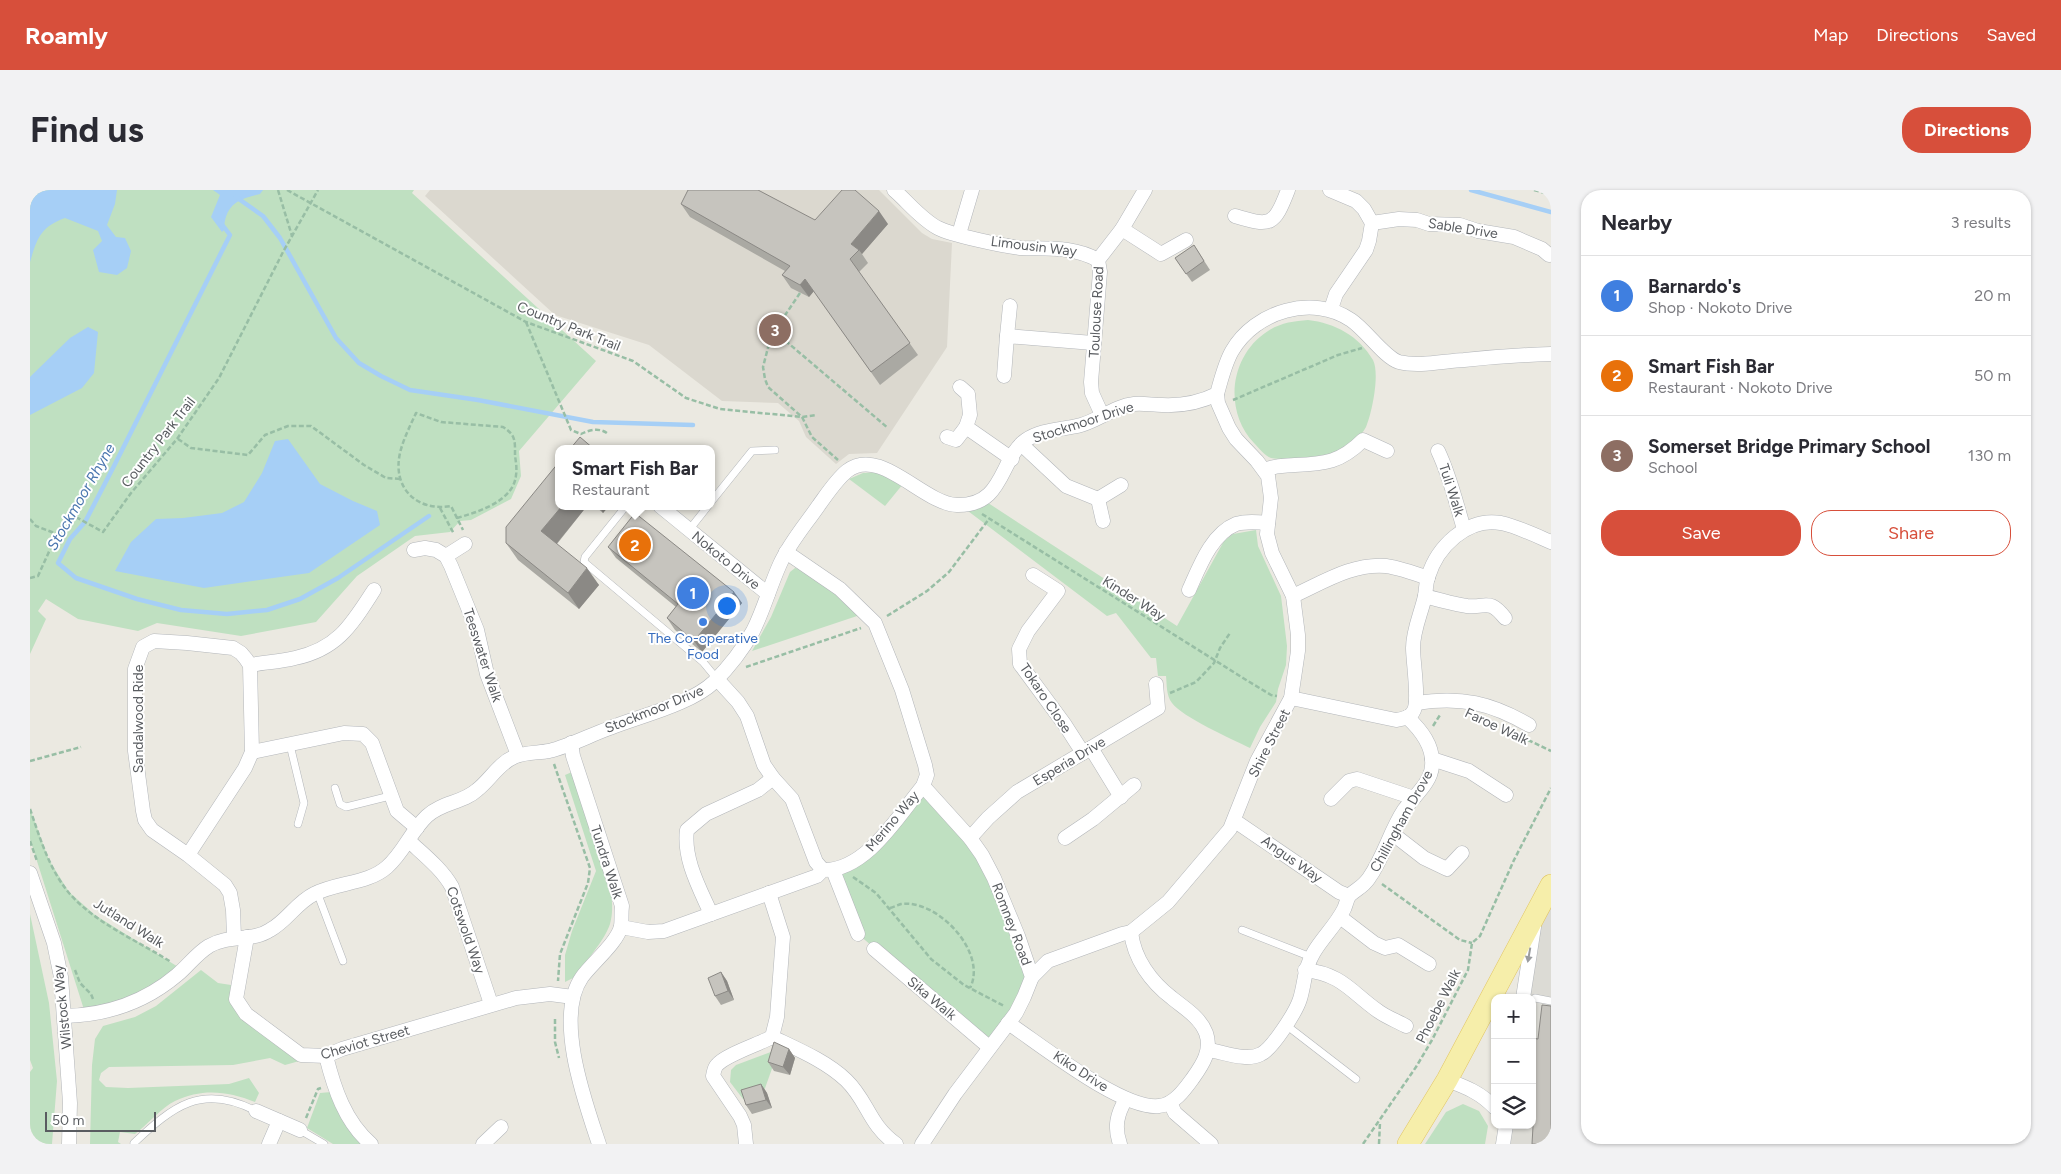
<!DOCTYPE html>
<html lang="en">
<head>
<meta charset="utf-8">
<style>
  :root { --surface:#fff; --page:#f2f2f3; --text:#2b2b33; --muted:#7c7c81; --line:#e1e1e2; --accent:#d74f3b }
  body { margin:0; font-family:Figtree,sans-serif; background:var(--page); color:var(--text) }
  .controls { position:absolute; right:15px; bottom:15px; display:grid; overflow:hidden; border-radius:10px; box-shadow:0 1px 4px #0004 }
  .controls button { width:45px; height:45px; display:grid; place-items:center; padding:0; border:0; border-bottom:1px solid var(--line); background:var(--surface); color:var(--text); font:25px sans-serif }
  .scale { position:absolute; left:15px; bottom:12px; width:111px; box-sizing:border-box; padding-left:5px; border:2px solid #595c60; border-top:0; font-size:14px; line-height:18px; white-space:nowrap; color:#595c60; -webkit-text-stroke:4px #fff; paint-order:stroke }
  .you { position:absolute; left:696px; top:415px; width:18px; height:18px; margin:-12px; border:4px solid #fff; border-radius:50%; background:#1a73e8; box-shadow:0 0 0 8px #1a73e833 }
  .badge { display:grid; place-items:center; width:32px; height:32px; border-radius:50%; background:var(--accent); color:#fff; font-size:16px; font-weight:700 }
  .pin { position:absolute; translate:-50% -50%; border:2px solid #fff; box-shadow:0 1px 5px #0006 }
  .popup { position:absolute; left:525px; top:255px; width:160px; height:65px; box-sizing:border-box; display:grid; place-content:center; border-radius:10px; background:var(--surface); filter:drop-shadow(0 1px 4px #0005); font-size:16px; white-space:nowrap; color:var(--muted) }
  .popup b { font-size:19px; color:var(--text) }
  .popup::after { content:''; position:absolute; left:50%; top:100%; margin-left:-10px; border:10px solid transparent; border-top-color:var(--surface) }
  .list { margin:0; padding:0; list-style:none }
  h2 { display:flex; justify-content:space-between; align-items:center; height:65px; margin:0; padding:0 20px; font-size:21px }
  h2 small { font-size:16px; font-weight:400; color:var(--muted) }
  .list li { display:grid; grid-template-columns:32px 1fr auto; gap:15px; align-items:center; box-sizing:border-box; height:80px; padding:0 20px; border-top:1px solid var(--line) }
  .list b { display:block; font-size:19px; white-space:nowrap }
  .list p { margin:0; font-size:16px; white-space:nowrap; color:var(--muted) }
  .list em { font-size:16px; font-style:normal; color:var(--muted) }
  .actions { display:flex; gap:10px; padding:15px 20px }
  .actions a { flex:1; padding:11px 0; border:1px solid var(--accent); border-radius:20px; text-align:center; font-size:18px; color:var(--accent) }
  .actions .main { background:var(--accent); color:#fff }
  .icon { flex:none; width:28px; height:28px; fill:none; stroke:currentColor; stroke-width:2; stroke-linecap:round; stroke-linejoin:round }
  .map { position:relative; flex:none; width:1521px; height:954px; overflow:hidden; border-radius:20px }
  header { display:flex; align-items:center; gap:30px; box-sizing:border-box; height:70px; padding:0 25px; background:var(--accent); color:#fff }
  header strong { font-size:24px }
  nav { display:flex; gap:28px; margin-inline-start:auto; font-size:18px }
  .intro { display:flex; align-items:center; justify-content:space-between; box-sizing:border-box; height:120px; padding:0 30px }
  h1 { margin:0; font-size:35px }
  .button { padding:12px 22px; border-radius:20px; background:var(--accent); color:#fff; font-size:18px; font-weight:700 }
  main { display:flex; gap:30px; padding:0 30px }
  aside { flex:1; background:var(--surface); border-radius:20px; box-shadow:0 1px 4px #0004 }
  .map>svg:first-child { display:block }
</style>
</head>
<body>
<header>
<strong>Roamly</strong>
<nav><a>Map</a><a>Directions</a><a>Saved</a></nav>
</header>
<div class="intro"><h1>Find us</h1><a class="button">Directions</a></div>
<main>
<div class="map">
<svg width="1521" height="954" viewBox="0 0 1521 954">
  <rect width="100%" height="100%" fill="#ebe9e1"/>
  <path fill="#dcdbd5" d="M1521 695V954H1473L1476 935H1502V808H1493Z"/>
  <path fill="#dbd8cf" d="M400 0H849L892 43 902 49 922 53 917 157 847 263 819 264 806 274 776 247 769 231 748 213 692 211 619 155 525 125 395 6Z"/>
  <g fill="#bfe0c1">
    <path d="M0 0H384L382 3 566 171 489 261 491 286 481 309 441 330 430 331 420 342 385 346 327 386 286 432 211 446 127 433 108 441 48 429 16 409 8 421 16 429 0 464Z"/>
    <path d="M1278 130C1305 133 1329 146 1343 170 1350 184 1342 223 1336 237 1331 246 1321 256 1312 262 1302 268 1286 267 1275 268 1264 269 1252 270 1241 268 1235 266 1229 258 1224 253 1193 220 1200 165 1238 141 1250 133 1264 131 1278 130Z"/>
    <path d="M849 282 873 294 855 316 819 289 833 283Z"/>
    <path d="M952 309 1147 436 1194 351 1203 344 1226 340 1228 356 1251 406 1257 456 1256 475 1248 499 1246 512 1230 537 1220 558C1202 549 1152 527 1142 513 1136 505 1137 495 1136 486H1128L1126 468H1121L1086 423 1077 426 930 315Z"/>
    <path d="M765 378C782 380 815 413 830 425L722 461 741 427 760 382Z"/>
    <path d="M542 582C555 617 592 700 580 734 575 750 554 774 543 788L535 792V765L542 741 566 681 535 585Z"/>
    <path d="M893 596 940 648 1002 787 959 857 828 744 803 680 822 673Z"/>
    <path d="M0 619 19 670 39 702 65 725 153 780 144 787 56 826 0 649Z"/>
    <path d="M0 724 19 813 27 891 22 954H0V882L3 878 0 870Z"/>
    <path d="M171 780 188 793 201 795 200 804 273 870 255 875 240 868 203 875 79 877 71 883 69 890 76 897 98 898 199 894 219 888 229 903 225 912C198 901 172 898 145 911 132 917 117 935 105 944L90 942 88 952 91 954H60L62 875 65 849 73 836 105 827 126 816Z"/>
    <path d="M749 859 734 901 713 909 700 892 701 880 706 875Z"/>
    <path d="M301 902 336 954H303L277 938 290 903Z"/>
    <path d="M1433 914 1449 921 1458 936 1455 954H1395L1416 922Z"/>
  </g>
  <g fill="#a6cff6">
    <path d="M0 0H87L85 14 77 35 86 47 95 48 101 61 97 78 87 85 69 82 63 60 72 51 68 41 35 28C10 37 7 49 0 72Z"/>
    <path d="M183 0H233L230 4C207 9 195 15 194 40L192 42 181 27 190 5Z"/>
    <path d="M58 137 68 142 64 183 52 198 0 225V187L2 185 40 148Z"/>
    <path d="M258 249 290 294 323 311 347 321 350 335 279 383 174 398 85 381 101 352 126 329 153 328 192 323 214 312 232 283 245 251Z"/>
  </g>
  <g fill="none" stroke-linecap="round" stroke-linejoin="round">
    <g stroke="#a6cff6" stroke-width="4.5">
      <path d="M1441 0 1521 22"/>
      <path d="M206 7 233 26 250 48 306 148 329 173 351 186 380 200 448 210 563 232 663 235"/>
      <path d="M191 33 200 45 84 276 55 332 40 349 28 373 46 388 107 409 151 420 197 424 237 420 270 409 308 388 399 326"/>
    </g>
    <defs>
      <g id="service">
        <path d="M681 312 722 261 745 260"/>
        <path d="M596 316 555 367 554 372 673 472 687 489"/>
        <path d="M659 340 678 316"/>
        <path d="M260 555 274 613 268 634"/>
        <path d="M305 598 310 614 316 617 360 606"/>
        <path d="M287 702 313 771"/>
        <path d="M1212 740 1281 767"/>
        <path d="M1505 808 1521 811"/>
        <path d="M1256 835 1326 889"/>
        <path d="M270 940 294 954"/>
        <path d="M104 953C143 916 172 893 226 921"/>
      </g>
      <g id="minor">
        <path d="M864 0C878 12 891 29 908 38 921 45 974 56 990 58 1018 59 1043 56 1068 70"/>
        <path d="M1300 0 1326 11 1334 19 1342 33 1339 51 1336 60 1306 104 1301 119"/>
        <path d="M1205 26C1241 37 1244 36 1258 0"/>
        <path d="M1342 33 1369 29 1387 30 1399 34 1430 35 1448 41 1484 47 1512 59 1519 65"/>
        <path d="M1092 39 1131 64 1156 50"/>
        <path d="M929 44 942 0"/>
        <path d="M977 146 980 116"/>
        <path d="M974 186 977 146 1063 153"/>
        <path d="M930 197 938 204 940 225 936 237 982 269"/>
        <path d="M1072 225 1062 203 1061 192 1070 82 1068 70 1092 39 1115 0"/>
        <path d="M917 247 926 250 936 237"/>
        <path d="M991 254 1036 296 1068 309 1073 331"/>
        <path d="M1408 261C1420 286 1426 313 1434 339"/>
        <path d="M1235 280C1245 275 1254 276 1265 275 1295 274 1311 272 1333 250L1357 261"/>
        <path d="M1068 309 1091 295"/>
        <path d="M630 316 738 404"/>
        <path d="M384 360 395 358 406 360 416 366 421 376 447 440 457 484 488 565"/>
        <path d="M416 366 435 354"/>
        <path d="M1003 385 1028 401 998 441 989 459 990 474 1035 535 1053 563"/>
        <path d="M1159 400C1169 378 1181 344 1206 334 1216 331 1227 332 1238 333"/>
        <path d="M1263 406C1292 393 1322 373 1356 376 1370 378 1384 383 1398 388"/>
        <path d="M1395 406C1409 410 1423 414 1437 416 1457 418 1459 408 1475 428"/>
        <path d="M220 475C235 472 250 472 265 468 308 459 322 434 344 400"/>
        <path d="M687 489 708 512 717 526 734 575 743 588 762 609 786 672 793 680"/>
        <path d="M1261 508 1366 530C1372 529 1380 528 1383 522 1390 513 1383 472 1383 458 1383 440 1391 424 1395 406 1396 400 1396 393 1398 387 1407 357 1437 327 1471 333 1486 336 1507 346 1521 352"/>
        <path d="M1386 513C1431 506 1461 513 1499 535"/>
        <path d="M541 553 543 566 592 716C591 723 592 730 591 736 588 752 562 773 552 787 524 827 555 912 569 954"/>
        <path d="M1061 558 1091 607"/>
        <path d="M222 562 314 543 333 544 342 553 367 621 387 638"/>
        <path d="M1402 569 1439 581 1476 605"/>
        <path d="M1301 609 1319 591 1327 589 1384 608"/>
        <path d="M1205 631 1309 702 1319 706"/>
        <path d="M1363 644 1394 668 1417 679 1432 663"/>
        <path d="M940 648 958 628 987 602 1128 518 1126 494"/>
        <path d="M1035 648 1063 629 1104 595"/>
        <path d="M379 651C394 665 412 679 422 697L461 814"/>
        <path d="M158 665 215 578 222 562 220 475 216 469 211 463 203 458 157 453 124 451 113 457 105 479V561L113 621 115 630 122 640 158 665 195 695 200 703 203 720 204 747"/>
        <path d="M803 680 828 744"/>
        <path d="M0 683 24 753 31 787 40 913 39 954"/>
        <path d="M681 724C670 699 653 669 657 640L676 624 728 600 743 588"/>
        <path d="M1310 727 1344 753 1355 758 1368 755 1399 774"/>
        <path d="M591 737 618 742 634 741 787 686 793 680C836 681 868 626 893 596L897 585 895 575 872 500 845 433 810 399 756 362"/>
        <path d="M217 747 206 809 216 824 271 865 296 866 312 859 486 808 520 804 543 807"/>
        <path d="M844 759 959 857"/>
        <path d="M1275 780C1312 784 1321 802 1348 821 1356 827 1367 831 1376 836"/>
        <path d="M1002 787 1018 771 1092 744 1101 742 1138 712 1200 639 1227 571 1261 508 1268 461V445L1263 406 1242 363 1237 344 1241 308 1238 286 1227 271 1206 249 1199 238 1188 213 1187 204"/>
        <path d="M1493 808 1504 737"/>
        <path d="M35 826C77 825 115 812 147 785 158 776 166 764 179 756 200 744 222 752 240 740 257 731 266 713 284 704 307 692 338 694 357 677 374 662 381 641 397 626 412 612 433 613 447 600 460 590 469 573 484 567 495 562 508 563 519 561 540 556 560 545 580 538 610 526 661 514 684 492 699 477 713 459 723 441 734 419 740 396 750 374 760 352 776 334 789 315 797 304 806 290 817 281 850 255 893 314 927 315 975 316 969 269 996 250 1012 239 1032 240 1051 235 1069 230 1085 216 1104 214 1113 213 1123 215 1132 215 1153 216 1169 213 1187 204 1191 190 1195 173 1202 161 1225 121 1283 104 1321 130 1336 140 1355 168 1369 172 1389 177 1414 171 1434 170 1463 167 1492 165 1521 164"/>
        <path d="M978 833C1010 854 1092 920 1129 916 1144 915 1155 899 1163 888 1173 874 1182 860 1176 843 1170 827 1154 818 1142 808 1121 792 1104 769 1101 742"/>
        <path d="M742 847C767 859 796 871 816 890 838 911 838 934 866 954"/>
        <path d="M1178 860C1194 862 1216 872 1231 864 1242 859 1266 822 1270 809 1275 793 1274 778 1284 762 1293 747 1306 735 1314 719 1316 715 1317 708 1320 705 1327 699 1334 696 1339 688 1354 667 1360 641 1374 620 1383 607 1401 593 1402 576 1404 556 1391 540 1377 527"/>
        <path d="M296 866C304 898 315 932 341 954"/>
        <path d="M1417 890C1436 897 1451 903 1465 918"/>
        <path d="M1140 913 1145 923 1181 954"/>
        <path d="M226 921 270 940"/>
        <path d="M239 954 249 931"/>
        <path d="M453 954 471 937"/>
        <path d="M716 954 714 935 710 926 683 886C684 882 684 878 687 875 695 865 729 854 742 847L747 827 753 747 739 703"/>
        <path d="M892 954 925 904 986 823 994 807 1002 787 988 746 964 688 952 665 940 648 893 596"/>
        <path d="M1090 954C1084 937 1087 924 1096 909"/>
        <path d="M1473 954 1476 935"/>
      </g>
      <path id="primary" d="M1378 954 1417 890 1521 695"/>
    </defs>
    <use href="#service" stroke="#b3b6ba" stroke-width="8"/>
    <use href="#minor" stroke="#b3b6ba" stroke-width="15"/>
    <use href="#primary" stroke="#e2c562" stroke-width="22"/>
    <g stroke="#98bea5" stroke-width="2.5" stroke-dasharray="5 2.5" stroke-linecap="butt">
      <path d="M248 0 262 46"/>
      <path d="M257 0 496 132 603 171 656 208 690 219 772 227 787 225"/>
      <path d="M1504 0 1521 5"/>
      <path d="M770 103 741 146 733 177 735 189 738 197 772 227 782 247 808 270"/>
      <path d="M496 132 541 240 551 244C559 240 570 237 578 244"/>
      <path d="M744 141 858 238"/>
      <path d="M1203 210 1308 165 1332 158"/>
      <path d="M148 249 161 258 218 265 235 245 258 236H281L334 275 356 288 371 289"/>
      <path d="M410 318 424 344"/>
      <path d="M952 324 1213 488 1241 505 1247 506"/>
      <path d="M427 328C448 322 484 311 486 285 487 279 486 272 485 266 485 251 486 245 473 237L411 232 386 223C380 236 373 250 370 263 362 298 387 322 421 316L433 340"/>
      <path d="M0 329 6 336 27 344 37 328 44 326 73 342 101 303 147 249 189 188 253 62 288 0"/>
      <path d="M0 388 8 386 27 344"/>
      <path d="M857 426 897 401 919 382 959 329"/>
      <path d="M716 477 831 438"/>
      <path d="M1140 503 1166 492 1184 473 1190 458 1200 443"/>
      <path d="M1403 536 1410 525"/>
      <path d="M1498 550 1521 561"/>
      <path d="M0 571 51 557"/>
      <path d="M524 574 560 678 558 693 530 764 528 791"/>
      <path d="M0 619C10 648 19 679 39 703 65 733 108 751 141 772"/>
      <path d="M0 651 7 671"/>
      <path d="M823 687 846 703 901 769 934 795 974 816"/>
      <path d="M1352 694 1430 750 1442 753"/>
      <path d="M860 718C864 717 868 715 871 714 908 709 958 763 940 798"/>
      <path d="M45 780 50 793 61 804 63 809"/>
      <path d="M525 829V852L529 868"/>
      <path d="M276 928 288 899 291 898"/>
      <path d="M1333 954 1386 877 1402 850 1438 780 1442 753 1450 746 1484 670 1521 598"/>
      <path d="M1349 954 1350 932"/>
    </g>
    <use href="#service" stroke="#fff" stroke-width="7"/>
    <use href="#minor" stroke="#fff" stroke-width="14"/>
    <use href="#primary" stroke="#f6eeaa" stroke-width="21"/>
  </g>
  <g fill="#aaa9a3">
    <path d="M651 14 785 30 858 34 832 64 838 73 829 82 888 165 850 195 784 101 779 107 761 98 752 85 755 81 660 27Z"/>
    <path d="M1164 55 1180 80 1162 92 1145 68Z"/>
    <path d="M529 316H557L527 354 569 395 549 419 488 370 476 353Z"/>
    <path d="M565 316H579L573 323Z"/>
    <path d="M578 357 704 402 712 413 672 462 645 440 637 428 646 417 586 368Z"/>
    <path d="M691 782 697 791 704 810 691 815 685 806Z"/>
    <path d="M759 859 765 868 760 885 744 881 738 872Z"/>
    <path d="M731 894 737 903 742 918 722 924 716 915Z"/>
  </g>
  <g fill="#8b8985">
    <path d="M849 21 858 34 832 64 829 60 821 54Z"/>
    <path d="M775 89 784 101 779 107 770 95Z"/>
    <path d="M532 316H557L523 358 511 341Z"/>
    <path d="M569 316H579L573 323Z"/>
    <path d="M557 378 569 395 549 419 538 403Z"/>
    <path d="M704 402 712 413 672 462 664 451Z"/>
    <path d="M691 782 697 791 704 810 698 801Z"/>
    <path d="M759 859 765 868 760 885 753 877Z"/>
    <path d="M731 894 737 903 742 918 736 910Z"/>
  </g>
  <g fill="#c6c4be" stroke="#8b8985">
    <path d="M658 0H728L785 30 812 0H825L849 21 821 54 829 60 820 69 880 153 841 182 775 89 770 95 752 85 760 76 651 14Z"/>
    <path d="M1164 55 1174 71 1156 84 1145 68Z"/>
    <path d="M550 247 564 259H540Z"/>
    <path d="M529 272V316H532L511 341 557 378 538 403 476 353V337Z"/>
    <path d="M605 323 704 402 664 451 637 428 648 414 578 357Z"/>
    <path d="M691 782 698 801 685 806 678 788Z"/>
    <path d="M1512 815 1521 816V954H1502L1504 919H1502V848L1508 849Z"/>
    <path d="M744 852 759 859 753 877 738 872Z"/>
    <path d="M731 894 736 910 716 915 711 900Z"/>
  </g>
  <defs><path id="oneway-solid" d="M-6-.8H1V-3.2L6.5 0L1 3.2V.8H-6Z" transform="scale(1.25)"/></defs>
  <use fill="#9b9da0" href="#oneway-solid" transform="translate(1499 765) rotate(100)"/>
  <circle fill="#3f7fe0" stroke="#fff" stroke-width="2" cx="673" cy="432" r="5"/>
  <g text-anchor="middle" stroke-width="4" stroke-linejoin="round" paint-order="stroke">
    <g font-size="14" fill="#595c60" stroke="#fff">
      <text transform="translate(1433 38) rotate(9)" y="5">Sable Drive</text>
      <text transform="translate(1004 56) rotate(7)" y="5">Limousin Way</text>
      <text transform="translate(1066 122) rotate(-87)" y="5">Toulouse Road</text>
      <text transform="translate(539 136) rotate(22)" y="5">Country Park Trail</text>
      <text transform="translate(1053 232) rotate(-18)" y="5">Stockmoor Drive</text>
      <text transform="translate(128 252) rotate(-52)" y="5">Country Park Trail</text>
      <text transform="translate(1422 300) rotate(72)" y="5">Tuli Walk</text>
      <text transform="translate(696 370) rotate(39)" y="5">Nokoto Drive</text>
      <text transform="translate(1104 408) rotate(32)" y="5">Kinder Way</text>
      <text transform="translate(453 465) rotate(72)" y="5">Teeswater Walk</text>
      <text transform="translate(1016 508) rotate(56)" y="5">Tokaro Close</text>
      <text transform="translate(624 519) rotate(-22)" y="5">Stockmoor Drive</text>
      <text transform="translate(108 529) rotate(-90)" y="5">Sandalwood Ride</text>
      <text transform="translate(1467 536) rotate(25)" y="5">Faroe Walk</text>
      <text transform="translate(1239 553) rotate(-63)" y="5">Shire Street</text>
      <text transform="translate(1039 571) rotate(-31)" y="5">Esperia Drive</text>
      <text transform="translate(862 631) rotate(-50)" y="5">Merino Way</text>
      <text transform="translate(1371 631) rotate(-61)" y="5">Chillingham Drove</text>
      <text transform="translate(1262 669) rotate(35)" y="5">Angus Way</text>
      <text transform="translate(577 672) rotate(72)" y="5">Tundra Walk</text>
      <text transform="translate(99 733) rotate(32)" y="5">Jutland Walk</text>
      <text transform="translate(982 734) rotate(69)" y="5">Romney Road</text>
      <text transform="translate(436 740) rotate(71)" y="5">Cotswold Way</text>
      <text transform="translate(902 808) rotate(40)" y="5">Sika Walk</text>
      <text transform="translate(1408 816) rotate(-63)" y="5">Phoebe Walk</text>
      <text transform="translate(32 817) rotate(-96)" y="5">Wilstock Way</text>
      <text transform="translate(335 852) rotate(-16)" y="5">Cheviot Street</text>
      <text transform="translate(1051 881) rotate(33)" y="5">Kiko Drive</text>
    </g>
    <g font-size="14" fill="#366cbe" stroke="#fff">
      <text x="673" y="453">The Co-operative<tspan x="673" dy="16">Food</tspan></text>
    </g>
    <g font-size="15" font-style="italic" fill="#4975ae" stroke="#fff">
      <text transform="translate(51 307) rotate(-60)" y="5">Stockmoor Rhyne</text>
    </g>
  </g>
</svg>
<div class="controls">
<button>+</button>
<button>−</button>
<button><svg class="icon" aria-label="layers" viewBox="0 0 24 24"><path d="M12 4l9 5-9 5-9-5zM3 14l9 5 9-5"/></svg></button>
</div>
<div class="scale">50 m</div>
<div class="you"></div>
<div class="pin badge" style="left:663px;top:403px;background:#3f7fe0">1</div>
<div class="pin badge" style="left:605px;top:355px;background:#e8710a">2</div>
<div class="popup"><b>Smart Fish Bar</b>Restaurant</div>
<div class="pin badge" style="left:745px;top:140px;background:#8d6e63">3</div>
</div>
<aside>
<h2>Nearby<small>3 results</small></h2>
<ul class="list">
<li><span class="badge" style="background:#3f7fe0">1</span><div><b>Barnardo's</b><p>Shop · Nokoto Drive</p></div><em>20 m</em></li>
<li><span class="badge" style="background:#e8710a">2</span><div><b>Smart Fish Bar</b><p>Restaurant · Nokoto Drive</p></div><em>50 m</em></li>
<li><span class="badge" style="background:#8d6e63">3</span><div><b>Somerset Bridge Primary School</b><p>School</p></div><em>130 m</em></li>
</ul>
<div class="actions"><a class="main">Save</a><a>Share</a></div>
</aside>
</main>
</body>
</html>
